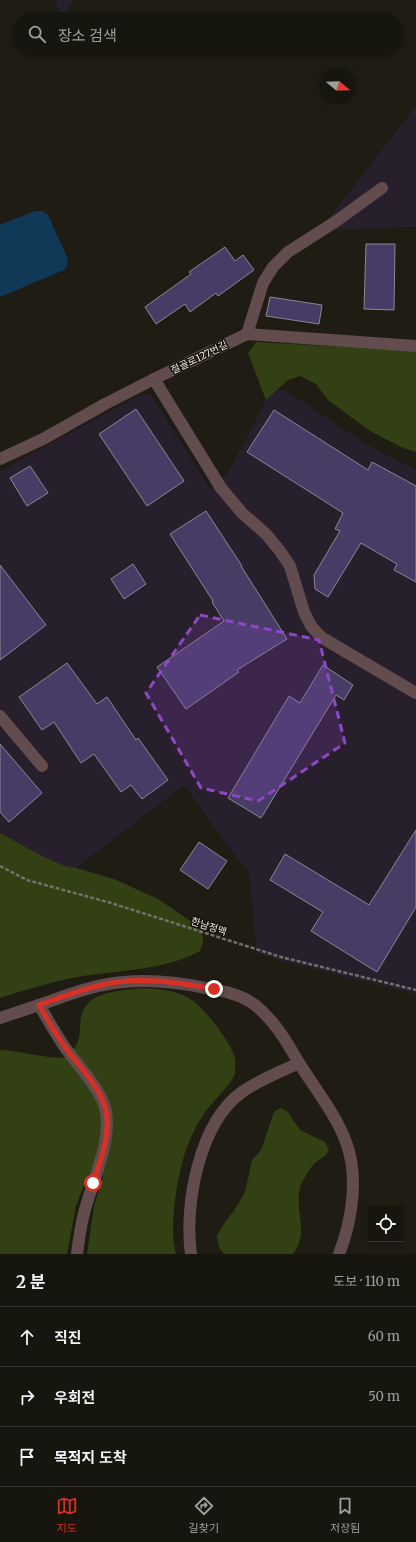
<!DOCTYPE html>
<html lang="ko">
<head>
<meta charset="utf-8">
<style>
  :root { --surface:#16150e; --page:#23221c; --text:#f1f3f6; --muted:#9e9f9e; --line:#35342e; --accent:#d93025 }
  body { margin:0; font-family:Merriweather,"Noto Sans KR",serif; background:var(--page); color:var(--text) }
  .controls { position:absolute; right:12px; bottom:12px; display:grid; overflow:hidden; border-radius:0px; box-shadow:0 2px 6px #0003 }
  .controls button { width:36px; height:36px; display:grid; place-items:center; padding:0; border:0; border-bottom:1px solid var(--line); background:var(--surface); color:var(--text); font:20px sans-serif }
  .compass { position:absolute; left:320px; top:68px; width:36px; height:36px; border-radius:50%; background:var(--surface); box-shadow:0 2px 6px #0003; rotate:109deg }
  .stop { position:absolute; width:12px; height:12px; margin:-9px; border:3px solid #d93025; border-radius:50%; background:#fff }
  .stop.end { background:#d93025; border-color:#fff; box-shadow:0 1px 4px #0008 }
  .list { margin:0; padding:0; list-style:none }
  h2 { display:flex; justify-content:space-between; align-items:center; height:52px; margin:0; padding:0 16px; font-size:17px }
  h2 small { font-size:13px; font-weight:400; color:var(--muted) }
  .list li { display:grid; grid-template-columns:26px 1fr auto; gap:12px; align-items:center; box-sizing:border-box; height:60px; padding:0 16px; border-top:1px solid var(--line) }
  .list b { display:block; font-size:15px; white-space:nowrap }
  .list em { font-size:13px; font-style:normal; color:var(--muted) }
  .icon { flex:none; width:22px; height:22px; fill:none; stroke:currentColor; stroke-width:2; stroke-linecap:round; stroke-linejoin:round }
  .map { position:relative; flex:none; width:416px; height:1254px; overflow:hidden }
  .search { position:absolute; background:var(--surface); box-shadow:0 2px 6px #0003; left:12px; right:12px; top:12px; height:44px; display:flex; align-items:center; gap:10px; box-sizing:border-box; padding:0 14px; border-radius:22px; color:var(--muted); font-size:15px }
  .sheet { height:232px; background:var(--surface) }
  nav { display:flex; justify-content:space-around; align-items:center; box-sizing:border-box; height:56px; border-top:1px solid var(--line); background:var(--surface); font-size:11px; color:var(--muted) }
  nav a { display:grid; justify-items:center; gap:2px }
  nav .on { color:var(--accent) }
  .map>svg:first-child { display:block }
</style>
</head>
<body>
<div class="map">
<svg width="416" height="1254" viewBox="0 0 416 1254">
  <rect width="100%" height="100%" fill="#1e1c13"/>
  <g fill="#281f2d">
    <path d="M55 0H74L65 14 60 13Z"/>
    <path d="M416 106V227L336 230 330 217Z"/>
    <path d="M277 390H285L368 445 416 470V994L282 961 257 953 249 872 225 842 184 785 76 868 67 867 44 857 0 833V471L144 393 151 395 211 490 229 471 266 400Z"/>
  </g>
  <g fill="#324014">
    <path d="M256 342 416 351V452L401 447 370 431 328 400 316 384 300 376 288 380 266 400 248 353Z"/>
    <path d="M0 833 44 857 67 867 76 868 114 879 158 899 195 924 202 932 203 942 200 951C164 971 117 970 77 977 51 982 25 990 0 998Z"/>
    <path d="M142 988C159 989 174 990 189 998 203 1006 231 1042 235 1058 236 1061 235 1069 235 1073 233 1083 212 1102 206 1111 185 1140 178 1174 174 1209 173 1224 172 1239 176 1254H87L94 1206 103 1178V1170L97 1169 88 1175 76 1206 67 1254H0V1050C14 1050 61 1061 67 1057 69 1056 71 1053 73 1050 85 1035 76 1020 85 1007 95 991 125 990 142 988Z"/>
    <path d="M280 1108 287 1111 300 1130 325 1142 329 1150C325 1158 322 1157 316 1162 311 1166 301 1183 300 1188 294 1212 310 1231 293 1254H224L219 1247 217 1236 223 1225 235 1209 245 1192 252 1160 261 1150 274 1112Z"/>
  </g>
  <path fill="#103957" d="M35 211H42L48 215 67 257 68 264 64 270 0 297V225Z"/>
  <g fill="#473c65" stroke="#8b8893">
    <path d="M366 244H395L394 310 364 309Z"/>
    <path d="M225 247 235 261 243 255 254 270 218 296 216 293 190 312 185 304 156 324 145 307 191 274 189 272Z"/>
    <path d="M270 297 322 305 319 324 266 316Z"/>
    <path d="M136 409 184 481 147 506 99 434Z"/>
    <path d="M274 410 368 470 372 462 416 486V582L394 570 397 564 361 543 328 597 315 589 314 575 340 531 335 529 343 513 247 452Z"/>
    <path d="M30 466 48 493 27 506 10 478Z"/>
    <path d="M206 511 242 566H241L287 639 237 670 239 672 186 709 157 667 224 621 212 602 213 601 170 534Z"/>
    <path d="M133 564 146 584 124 599 111 579Z"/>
    <path d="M0 565 46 625 0 660Z"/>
    <path d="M67 663 97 704 107 697 136 740 138 738 168 780 142 799 131 785 121 792 94 754 81 763 54 722 42 730 19 697Z"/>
    <path d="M323 665 353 685 344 700 336 695 261 818 228 798 289 696 300 703Z"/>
    <path d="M0 744 42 793 9 822 0 812Z"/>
    <path d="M416 830V907L377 972 311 931 323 912 270 880 285 854 369 905Z"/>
    <path d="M199 842 227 861 208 889 180 870Z"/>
  </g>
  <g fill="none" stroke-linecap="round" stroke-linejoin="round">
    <path stroke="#737169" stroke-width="2.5" stroke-dasharray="4 2" stroke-linecap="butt" d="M0 866 27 880 111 903 281 957 416 990"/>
    <g stroke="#634c4d" stroke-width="12">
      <path d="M247 334 263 283 273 267 288 252 335 222 382 188"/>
      <path d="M154 379 221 488 243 514 266 534 280 551 290 566 304 612 311 626 321 637 341 649 416 693"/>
      <path d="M0 459 45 438 105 404 154 379 247 334 416 346"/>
      <path d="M0 716 42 766"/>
      <path d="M0 1018 39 1005"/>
      <path d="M299 1063C314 1087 337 1116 346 1142 359 1176 352 1221 339 1254"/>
      <path d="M77 1254C79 1238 81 1222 86 1206 94 1178 111 1142 106 1112 103 1091 76 1064 64 1046 55 1033 47 1018 39 1005 60 998 81 989 103 985 137 978 172 981 206 988 223 991 241 994 255 1005 274 1020 287 1042 299 1063 280 1072 259 1080 242 1092 199 1123 184 1205 191 1254"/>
    </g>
  </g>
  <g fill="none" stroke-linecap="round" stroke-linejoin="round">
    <path stroke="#d93025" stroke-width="5" d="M93 1183C100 1163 111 1133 106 1111 102 1089 78 1065 65 1047 55 1033 47 1019 39 1005 59 998 80 990 101 985 138 976 177 982 214 989"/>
  </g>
  <path fill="#8c48c5" fill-opacity="0.2" stroke="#8c48c5" stroke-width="3" stroke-dasharray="8 5" stroke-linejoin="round" d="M200 615 319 640 345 743 258 801 201 788 146 693Z"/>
  <g text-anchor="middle" stroke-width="3" stroke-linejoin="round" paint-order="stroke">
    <g font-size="10" fill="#eceae4" stroke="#15130a">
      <text transform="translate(199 357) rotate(-26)" y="4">절골로127번길</text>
      <text transform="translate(209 926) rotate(18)" y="4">한남정맥</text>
    </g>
  </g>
</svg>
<div class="controls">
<button><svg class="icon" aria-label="locate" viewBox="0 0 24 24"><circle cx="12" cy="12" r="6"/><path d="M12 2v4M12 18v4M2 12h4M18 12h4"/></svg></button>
</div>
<svg class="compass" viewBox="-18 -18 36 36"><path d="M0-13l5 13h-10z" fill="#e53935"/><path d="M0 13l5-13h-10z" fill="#9e9f9e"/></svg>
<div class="stop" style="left:93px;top:1183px"></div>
<div class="stop end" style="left:214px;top:989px"></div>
<div class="search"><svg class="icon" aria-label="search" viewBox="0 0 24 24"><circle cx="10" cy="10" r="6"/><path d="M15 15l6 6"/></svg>장소 검색</div>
</div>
<section class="sheet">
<h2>2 분<small>도보 · 110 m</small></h2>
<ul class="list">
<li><svg class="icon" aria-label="ahead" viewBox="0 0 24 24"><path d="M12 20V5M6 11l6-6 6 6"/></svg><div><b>직진</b></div><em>60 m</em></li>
<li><svg class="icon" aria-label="right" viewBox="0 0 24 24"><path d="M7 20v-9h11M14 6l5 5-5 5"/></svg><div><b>우회전</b></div><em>50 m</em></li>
<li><svg class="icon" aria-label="arrive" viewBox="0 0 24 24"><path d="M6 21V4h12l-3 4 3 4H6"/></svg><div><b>목적지 도착</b></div></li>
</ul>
</section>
<nav>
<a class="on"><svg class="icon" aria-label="map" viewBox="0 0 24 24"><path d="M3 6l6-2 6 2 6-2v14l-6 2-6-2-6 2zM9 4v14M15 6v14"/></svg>지도</a>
<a><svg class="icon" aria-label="directions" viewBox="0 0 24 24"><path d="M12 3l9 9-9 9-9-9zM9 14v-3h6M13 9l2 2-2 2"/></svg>길찾기</a>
<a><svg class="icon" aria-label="saved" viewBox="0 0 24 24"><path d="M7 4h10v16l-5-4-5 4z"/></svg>저장됨</a>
</nav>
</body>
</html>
